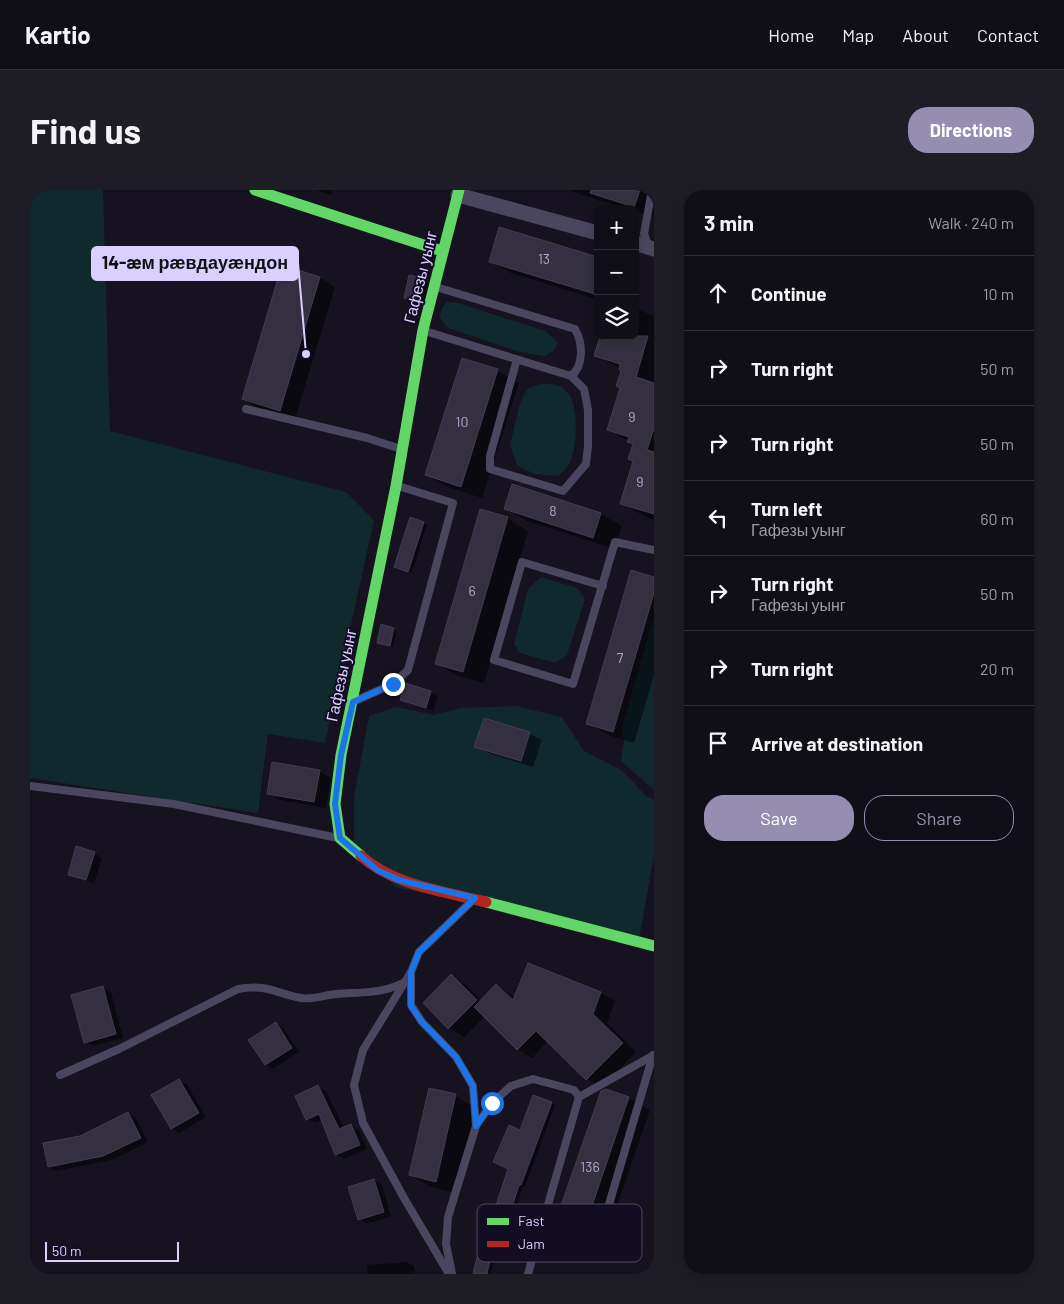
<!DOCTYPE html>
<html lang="en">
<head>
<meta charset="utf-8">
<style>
  :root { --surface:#100e17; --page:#1e1c24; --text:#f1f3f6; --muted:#9c9ca1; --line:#302e36; --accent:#958eb1 }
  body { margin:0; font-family:Barlow,sans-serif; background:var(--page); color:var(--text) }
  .controls { position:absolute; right:15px; top:15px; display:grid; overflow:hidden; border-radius:10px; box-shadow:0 2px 8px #0003 }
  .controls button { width:45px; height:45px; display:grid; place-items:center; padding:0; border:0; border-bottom:1px solid var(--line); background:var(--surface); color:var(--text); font:25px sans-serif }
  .scale { position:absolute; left:15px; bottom:12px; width:134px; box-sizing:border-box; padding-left:5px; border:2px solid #dad0ff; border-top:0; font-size:14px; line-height:18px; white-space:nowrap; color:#dad0ff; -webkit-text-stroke:4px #130d24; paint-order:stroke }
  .stop { position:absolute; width:15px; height:15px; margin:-11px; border:4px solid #1a73e8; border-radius:50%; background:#fff }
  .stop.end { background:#1a73e8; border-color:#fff; box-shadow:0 1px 5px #0008 }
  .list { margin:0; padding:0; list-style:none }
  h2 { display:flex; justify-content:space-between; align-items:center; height:65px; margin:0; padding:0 20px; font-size:21px }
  h2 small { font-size:16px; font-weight:400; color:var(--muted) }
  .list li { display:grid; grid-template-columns:32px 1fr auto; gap:15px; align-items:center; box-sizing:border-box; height:75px; padding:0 20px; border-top:1px solid var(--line) }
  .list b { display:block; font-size:19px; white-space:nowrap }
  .list p { margin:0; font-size:16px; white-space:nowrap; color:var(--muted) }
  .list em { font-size:16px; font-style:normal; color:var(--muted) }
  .actions { display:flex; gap:10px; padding:15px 20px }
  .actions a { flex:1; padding:11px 0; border:1px solid var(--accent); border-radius:20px; text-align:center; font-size:18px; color:var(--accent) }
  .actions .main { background:var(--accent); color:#fff }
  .icon { flex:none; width:28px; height:28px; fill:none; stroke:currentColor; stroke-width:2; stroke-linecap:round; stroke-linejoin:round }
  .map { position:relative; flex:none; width:624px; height:1084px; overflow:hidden; border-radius:20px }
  header { display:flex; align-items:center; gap:30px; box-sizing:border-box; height:70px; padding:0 25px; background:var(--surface); border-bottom:1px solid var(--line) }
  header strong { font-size:24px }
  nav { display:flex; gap:28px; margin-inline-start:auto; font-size:18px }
  .intro { display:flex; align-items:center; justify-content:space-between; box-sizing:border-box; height:120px; padding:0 30px }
  h1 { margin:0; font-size:35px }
  .button { padding:12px 22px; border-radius:20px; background:var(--accent); color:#fff; font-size:18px; font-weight:700 }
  main { display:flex; gap:30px; padding:0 30px }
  aside { flex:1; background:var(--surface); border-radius:20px; box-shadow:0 2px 8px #0003 }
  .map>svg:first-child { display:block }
</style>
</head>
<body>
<header>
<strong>Kartio</strong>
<nav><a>Home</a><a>Map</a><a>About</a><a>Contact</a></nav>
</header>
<div class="intro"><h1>Find us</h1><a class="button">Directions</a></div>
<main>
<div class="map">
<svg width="624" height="1084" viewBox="0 0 624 1084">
  <rect width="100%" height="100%" fill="#16121f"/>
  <g fill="#10292d">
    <path d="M0 0H73L80 241 316 302 344 330 295 553 238 544 228 623 0 588Z"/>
    <path d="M417 112 428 113 515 141 528 152 524 161 514 166 490 162 418 138 410 128 412 118Z"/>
    <path d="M510 194C519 194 528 193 535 200 550 212 547 254 541 270 539 276 533 281 529 286L504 284 487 275 480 255 490 213 497 199Z"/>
    <path d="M511 387 547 398 555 409 537 465 525 473 490 463 484 454 498 399Z"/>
    <path d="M624 426V600L591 571 594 552 592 538Z"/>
    <path d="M486 516 532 527 554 561 593 581 616 606 624 609V666L609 749 365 697 324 651V607L339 526 365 517 404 525 431 518Z"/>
  </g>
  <g fill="#0007">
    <path d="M286 0H303L301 5Z"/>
    <path d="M536 0H624V27L605 21V19H597Z"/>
    <path d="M568 68V110L481 83 460 71Z"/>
    <path d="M605 84 609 86 605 97Z"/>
    <path d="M380 87 393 89 401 94 395 114 375 107Z"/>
    <path d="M290 88 305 97 265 229 228 218 213 209Z"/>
    <path d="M605 118 624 126V331L592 314 604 271V254L578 240 591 198 592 180 565 165 605 146Z"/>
    <path d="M433 169 468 181 489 193 452 308 417 297 396 285Z"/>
    <path d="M483 295 571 324 592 336 584 359 497 331 476 319Z"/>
    <path d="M477 328 498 341 454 493 428 486 407 474Z"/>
    <path d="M394 333 397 335 382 383 369 378Z"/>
    <path d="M602 382 624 388V485L604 553 578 545 557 533Z"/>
    <path d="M352 436 367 441 363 457 348 452Z"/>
    <path d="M400 502 408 506 403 521 372 510Z"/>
    <path d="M455 529 500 544 512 550 503 577 458 563 446 556Z"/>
    <path d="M289 581 301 588 296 618 250 610 238 603Z"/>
    <path d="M64 663 72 668 64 694 39 684Z"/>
    <path d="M498 775 571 803 585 811 577 833 606 862 571 898 557 889 518 851 502 868 488 859 455 826 434 847 419 838 421 786 436 795 452 810 467 795 485 808Z"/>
    <path d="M73 798 81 802 93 848 63 856 56 852Z"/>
    <path d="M246 833 253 838 269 862 243 879 235 874Z"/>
    <path d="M149 891 157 895 176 927 149 943 142 938Z"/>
    <path d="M288 897 296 901 314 938 321 935 329 940 337 959 314 969 306 964 292 930 285 933 277 929Z"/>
    <path d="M576 900 599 908 620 920 569 1068 543 1059 522 1047Z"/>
    <path d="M425 906 446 918 427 1003 401 997 380 985Z"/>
    <path d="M521 913 525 915 495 997 493 996 481 1034 467 1029 491 941Z"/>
    <path d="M98 923 106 928 118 952 82 970 26 981 19 977 50 947Z"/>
    <path d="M344 990 352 995 361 1026 337 1034 329 1029Z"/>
    <path d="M460 1071 463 1073 461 1084H447Z"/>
    <path d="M376 1072 384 1076 385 1084H338L337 1075Z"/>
  </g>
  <g fill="#343041" stroke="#433c53">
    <path d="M561 0H610L604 17 560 3Z"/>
    <path d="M469 37 568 67V105L459 72Z"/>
    <path d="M252 75 290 87 250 221 212 209Z"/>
    <path d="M379 85 393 88 388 110 374 108Z"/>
    <path d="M570 146H618L606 187 624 193V238L617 260 624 262V324L590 314 603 271 598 269 603 254 597 252 599 247 577 240 590 198 586 196 591 181 589 180 590 174 564 166Z"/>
    <path d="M432 168 468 179 431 297 395 285Z"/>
    <path d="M482 294 571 323 563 348 474 319Z"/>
    <path d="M450 319 478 327 433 482 405 474Z"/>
    <path d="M380 327 394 332 378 382 364 377Z"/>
    <path d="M601 380 624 387V403L583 542 556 534Z"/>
    <path d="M351 434 364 438 360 456 347 453Z"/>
    <path d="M375 493 401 501 396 518 370 510Z"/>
    <path d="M454 528 500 542 491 571 444 557Z"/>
    <path d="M242 572 290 580 284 612 237 604Z"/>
    <path d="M46 656 65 662 56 690 38 685Z"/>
    <path d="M498 773 571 802 563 824 593 853 556 890 506 841 487 860 444 817 466 794 483 810Z"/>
    <path d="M421 784 447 810 418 839 393 813Z"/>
    <path d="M73 796 86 844 54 853 41 805Z"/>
    <path d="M246 832 262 858 235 875 218 850Z"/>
    <path d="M149 889 169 923 141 939 121 905Z"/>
    <path d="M288 895 309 939 321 934 330 955 305 965 289 924 276 930 265 906Z"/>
    <path d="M399 898 426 904 406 992 379 985Z"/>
    <path d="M576 899 599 907 548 1057 520 1047 571 901Z"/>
    <path d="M503 905 522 912 491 995H489L477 1033 462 1027 478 979 463 972 479 935 490 940Z"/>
    <path d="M98 922 111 948 73 966 18 977 13 953 50 946Z"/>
    <path d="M344 989 354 1022 328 1030 318 997Z"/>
    <path d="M447 1067 460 1070 457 1084H443Z"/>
  </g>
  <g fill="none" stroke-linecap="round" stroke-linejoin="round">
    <g stroke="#4a4660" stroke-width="8">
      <path d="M619 57 614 44 622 0"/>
      <path d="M406 97 545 139C553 153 554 176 541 186"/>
      <path d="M395 141 541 186 554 199 558 220V256L556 274 533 301 460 279V266L487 169"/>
      <path d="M216 219 337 248 371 259"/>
      <path d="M573 396 492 372 464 470 543 494 585 352 624 360"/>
      <path d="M325 511 363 494 378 480 423 313 368 296"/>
      <path d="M0 596 144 614 308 648"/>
      <path d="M381 782V815L392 832 426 867 443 896 446 936 462 913 481 896 503 889 544 900 549 907"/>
      <path d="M30 885 89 859 208 799C237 794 245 803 271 808 282 810 295 805 306 804 330 802 351 804 373 793"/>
      <path d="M507 1057 562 1066 567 1055 623 865"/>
      <path d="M419 1084 374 1008 333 933 324 895 333 860 381 782 389 762 442 711"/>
      <path d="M422 1084 416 1054 418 1027 446 936"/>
      <path d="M498 1084 549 907 624 865"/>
    </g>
    <g stroke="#4a4660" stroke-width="15">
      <path d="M428 5 568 43"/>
      <path d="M605 53 624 59"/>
    </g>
    <g stroke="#63d668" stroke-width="11">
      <path d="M225 0 412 61"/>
      <path d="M331 666 310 648 305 614 311 565 366 296 393 140 429 0"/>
      <path d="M456 712 624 756"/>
    </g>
    <path stroke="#b3261e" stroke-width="11" d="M331 666C365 696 413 701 456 712"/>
  </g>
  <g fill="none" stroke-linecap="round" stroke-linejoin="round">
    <path stroke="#1a73e8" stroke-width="6" d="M363 494 323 512 311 565 305 614 310 648 347 680 369 690 445 708 389 762 381 782V816L392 832 426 867 443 896 446 936 462 913"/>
  </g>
  <g text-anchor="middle" stroke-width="4" stroke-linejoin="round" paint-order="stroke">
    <g font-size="14" fill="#b0a8d0">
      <text x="514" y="74">13</text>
      <text x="602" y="232">9</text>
      <text x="432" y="237">10</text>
      <text x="610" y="297">9</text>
      <text x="523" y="326">8</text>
      <text x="442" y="406">6</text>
      <text x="590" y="473">7</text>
      <text x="560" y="982">136</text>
    </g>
    <g font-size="16" fill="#dad0ff" stroke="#130d24">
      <text transform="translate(390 87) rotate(-76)" y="6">Гафезы уынг</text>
      <text transform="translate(311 485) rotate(-78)" y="6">Гафезы уынг</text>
    </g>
  </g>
  <rect x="447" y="1014" width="165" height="58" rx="8" fill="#130d24" stroke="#4f4866" stroke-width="1"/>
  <rect x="457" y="1028" width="22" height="7" fill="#63d668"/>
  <rect x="457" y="1051" width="22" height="6" fill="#b3261e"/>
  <g font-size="14" fill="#dad0ff">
    <text x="488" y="1036">Fast</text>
    <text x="488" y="1059">Jam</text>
  </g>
  <path fill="none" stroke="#dad0ff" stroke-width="2" d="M276 164L268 73"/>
  <circle fill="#dad0ff" stroke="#130d24" stroke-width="2" cx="276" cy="164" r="5"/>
  <rect fill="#dad0ff" stroke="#dad0ff" stroke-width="2" x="62" y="57" width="206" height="33" rx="5"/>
  <g font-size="18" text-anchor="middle" font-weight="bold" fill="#111">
    <text x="165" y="79">14-æм рӕвдауӕндон</text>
  </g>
</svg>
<div class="controls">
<button>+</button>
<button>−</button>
<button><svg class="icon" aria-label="layers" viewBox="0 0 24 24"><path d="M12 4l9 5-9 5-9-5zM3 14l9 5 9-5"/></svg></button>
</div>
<div class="scale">50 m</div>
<div class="stop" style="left:462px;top:913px"></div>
<div class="stop end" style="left:363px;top:494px"></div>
</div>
<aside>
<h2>3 min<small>Walk · 240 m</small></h2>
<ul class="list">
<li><svg class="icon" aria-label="ahead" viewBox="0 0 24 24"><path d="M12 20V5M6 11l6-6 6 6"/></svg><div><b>Continue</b></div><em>10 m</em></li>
<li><svg class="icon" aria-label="right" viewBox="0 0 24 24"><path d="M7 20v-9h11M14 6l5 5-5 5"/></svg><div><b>Turn right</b></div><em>50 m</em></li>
<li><svg class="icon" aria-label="right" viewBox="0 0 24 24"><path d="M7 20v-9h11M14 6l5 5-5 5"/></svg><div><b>Turn right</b></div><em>50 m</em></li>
<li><svg class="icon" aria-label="left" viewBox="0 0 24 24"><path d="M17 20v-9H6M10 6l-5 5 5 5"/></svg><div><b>Turn left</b><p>Гафезы уынг</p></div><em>60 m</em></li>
<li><svg class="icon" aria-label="right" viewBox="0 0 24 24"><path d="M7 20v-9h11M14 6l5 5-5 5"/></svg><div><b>Turn right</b><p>Гафезы уынг</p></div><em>50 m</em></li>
<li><svg class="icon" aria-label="right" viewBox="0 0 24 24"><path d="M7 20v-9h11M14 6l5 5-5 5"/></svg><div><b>Turn right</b></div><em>20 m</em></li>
<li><svg class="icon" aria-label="arrive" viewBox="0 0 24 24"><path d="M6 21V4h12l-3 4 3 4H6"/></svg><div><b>Arrive at destination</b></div></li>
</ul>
<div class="actions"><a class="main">Save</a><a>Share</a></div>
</aside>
</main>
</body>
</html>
